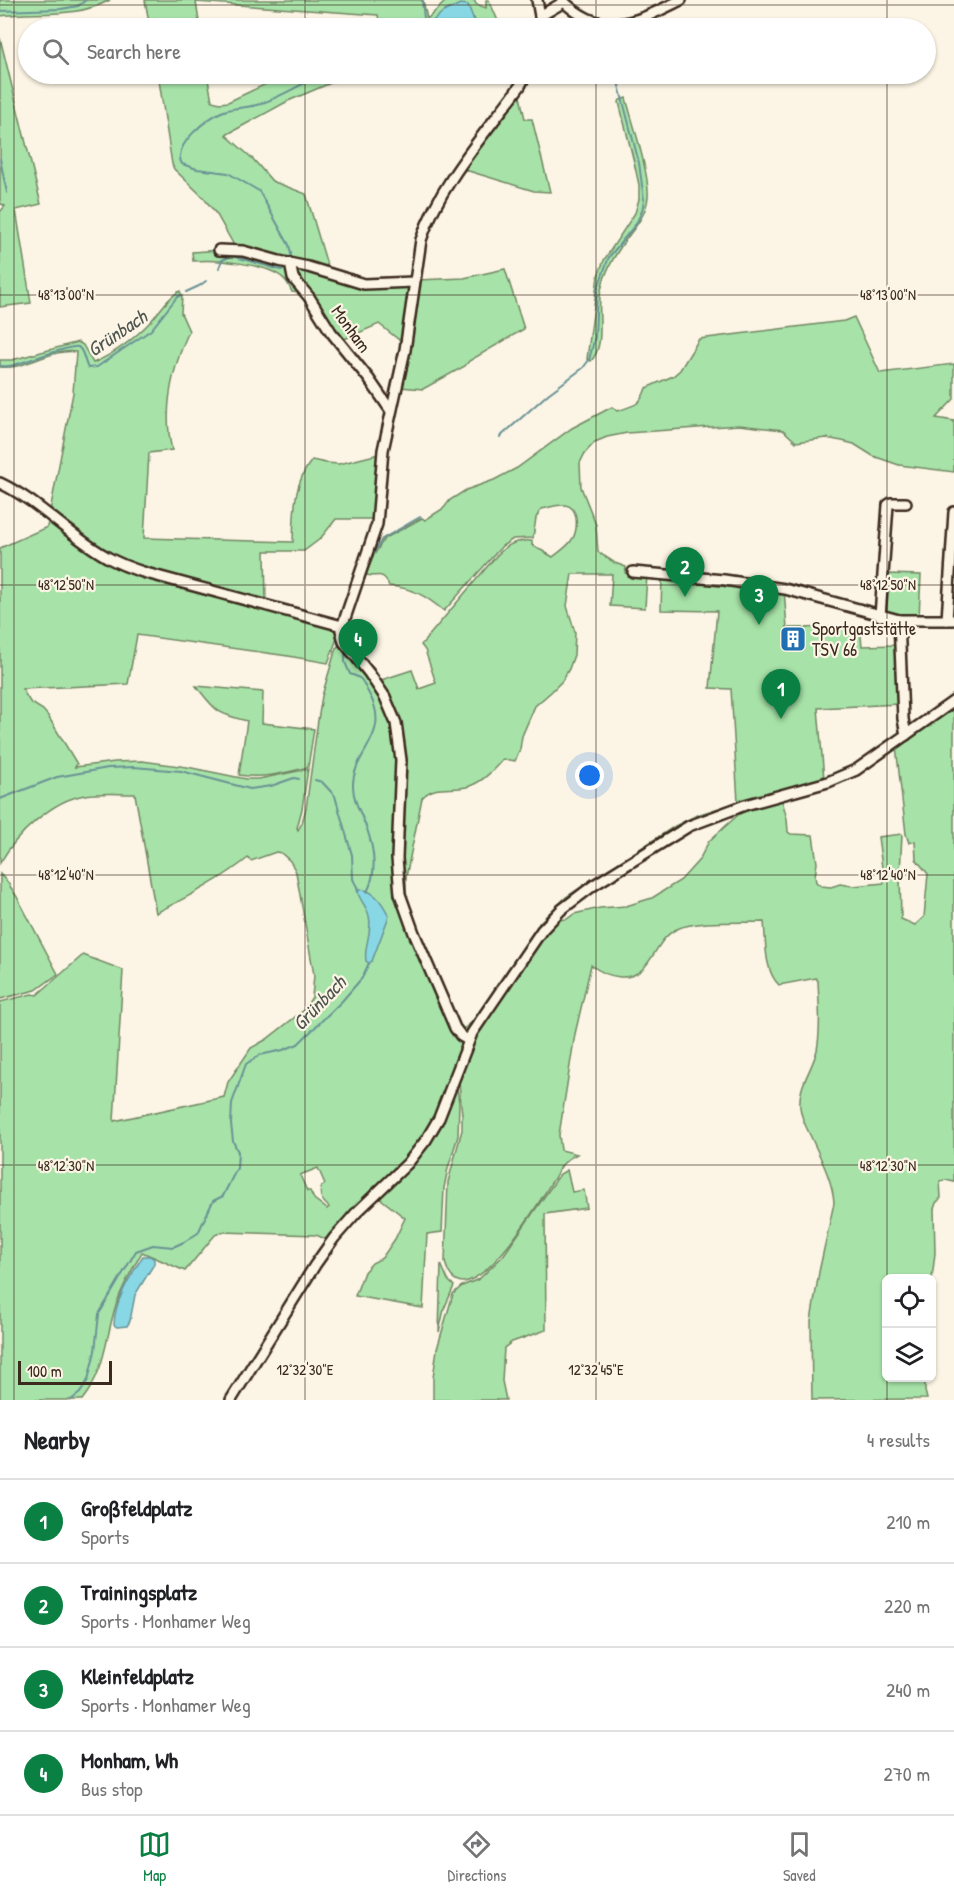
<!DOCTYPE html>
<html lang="en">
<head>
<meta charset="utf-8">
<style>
  :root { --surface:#fff; --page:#f2f2f2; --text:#202124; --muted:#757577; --line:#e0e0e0; --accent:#0b8043 }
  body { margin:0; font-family:"Patrick Hand",sans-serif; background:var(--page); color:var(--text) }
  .controls { position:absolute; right:18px; bottom:18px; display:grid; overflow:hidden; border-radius:9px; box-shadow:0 2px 4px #0004 }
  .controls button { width:54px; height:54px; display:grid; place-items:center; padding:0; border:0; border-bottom:2px solid var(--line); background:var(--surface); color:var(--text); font:30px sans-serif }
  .scale { position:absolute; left:18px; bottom:15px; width:94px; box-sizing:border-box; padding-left:6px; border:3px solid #3b2a1e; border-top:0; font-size:16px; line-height:21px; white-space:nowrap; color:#3b2a1e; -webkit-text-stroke:4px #fcf5e5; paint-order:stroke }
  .you { position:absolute; left:590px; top:776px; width:21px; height:21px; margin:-15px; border:4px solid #fff; border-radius:50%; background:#1a73e8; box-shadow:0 0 0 9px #1a73e833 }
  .badge { display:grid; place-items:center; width:39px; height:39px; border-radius:50%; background:var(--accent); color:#fff; font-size:20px; font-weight:700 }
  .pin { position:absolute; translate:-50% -50px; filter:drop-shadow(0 2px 3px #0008) }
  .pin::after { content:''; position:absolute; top:32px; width:21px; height:18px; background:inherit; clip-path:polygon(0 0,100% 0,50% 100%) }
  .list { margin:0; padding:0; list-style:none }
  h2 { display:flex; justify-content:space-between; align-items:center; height:78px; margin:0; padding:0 24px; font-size:26px }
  h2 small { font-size:20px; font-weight:400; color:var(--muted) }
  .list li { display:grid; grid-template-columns:39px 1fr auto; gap:18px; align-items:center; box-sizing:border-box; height:84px; padding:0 24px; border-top:2px solid var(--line) }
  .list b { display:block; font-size:22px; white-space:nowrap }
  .list p { margin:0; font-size:20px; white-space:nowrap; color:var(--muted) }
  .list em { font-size:20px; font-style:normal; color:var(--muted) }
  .icon { flex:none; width:33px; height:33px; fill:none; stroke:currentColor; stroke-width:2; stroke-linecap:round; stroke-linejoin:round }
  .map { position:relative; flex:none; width:954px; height:1400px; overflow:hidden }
  .search { position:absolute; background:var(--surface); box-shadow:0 2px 4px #0004; left:18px; right:18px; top:18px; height:66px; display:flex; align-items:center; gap:15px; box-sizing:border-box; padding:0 21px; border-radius:33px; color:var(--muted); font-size:22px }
  .sheet { height:414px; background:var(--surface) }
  nav { display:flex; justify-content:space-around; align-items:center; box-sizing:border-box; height:84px; border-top:2px solid var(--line); background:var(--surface); font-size:16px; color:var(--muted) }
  nav a { display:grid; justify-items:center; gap:3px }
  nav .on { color:var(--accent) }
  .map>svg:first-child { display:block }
</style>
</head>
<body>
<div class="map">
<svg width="954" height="1400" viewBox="0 0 954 1400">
  <rect width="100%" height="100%" fill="#fcf5e5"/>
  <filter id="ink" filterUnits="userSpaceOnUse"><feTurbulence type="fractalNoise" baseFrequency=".0167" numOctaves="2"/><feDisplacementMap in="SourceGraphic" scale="12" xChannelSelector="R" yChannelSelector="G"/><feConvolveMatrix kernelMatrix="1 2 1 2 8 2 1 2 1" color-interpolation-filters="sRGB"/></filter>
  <g filter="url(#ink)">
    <g fill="#a7e3a8" stroke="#718663" stroke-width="1.5" fill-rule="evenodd">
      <path d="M0 0H110C75 19 38 11 0 16Z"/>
      <path d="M145 0H423L427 19 447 0H474L476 4 486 8V0H489L501 28H491L496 27 484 26 488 28H477L474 18 430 24V28H380L378 15 196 2 200 28H150Z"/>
      <path d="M0 38 41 204 16 210 31 303 0 307V212L5 206 0 203Z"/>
      <path d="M158 74H207L212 101 220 103 228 102 287 74H352L288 101 226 135 253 159 272 181 306 194 330 275 353 282 407 285 410 288 403 343 379 324 342 340 306 298 300 293 292 292C290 288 288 283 285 280 269 263 215 259 193 261L192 252 236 249 217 215 203 197 174 169 172 164Z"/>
      <path d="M519 92 525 119H532L550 192 534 191 462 169Z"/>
      <path d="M626 98C632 121 650 175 648 197 646 218 631 231 620 248 612 260 604 275 601 290 596 310 607 344 591 361L587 359 598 276 604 260 635 213 639 199V185L634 162 619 102 620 100Z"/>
      <path d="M505 269 524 329 469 361 465 366 423 389 400 387 417 280 464 278Z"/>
      <path d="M180 291 182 296 181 313 189 331C172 369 162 409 172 450L149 453 144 538 293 542C294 513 293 483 312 460L326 463 339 464 379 454 375 519H336L320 539 304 551H265L266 603 145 570 98 549 50 511 73 393 76 352C51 348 26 370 0 367V360H12L78 342 83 345 93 363C114 354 135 338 151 321 160 311 168 297 180 291Z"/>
      <path d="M854 317 880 373 954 364V399L936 418 954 421V472L899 465 873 456 854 444 842 441 826 438 796 442 783 430 739 425 627 433 607 437 595 442 585 453 580 463 581 487 596 525 598 552 615 563 626 567 625 573 647 574 645 608 610 606 612 574H572L567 606 575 632 574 655 569 669 562 681 551 692 535 706 522 736 520 749 515 761 503 759C494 769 484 781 470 786 453 792 435 783 422 798L406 877V901L400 881 403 760 378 681 412 670 419 689 436 683 425 650 421 645 497 555C508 544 516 540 532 541V545L553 557C559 552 567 547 571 541 578 532 580 507 565 505 558 504 548 508 541 509L536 518 533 538 513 539 502 546 444 611C426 596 413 588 389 586 383 570 378 578 366 575L374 555 384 539 422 518 425 520 444 508 450 500 466 490 494 480 517 468 572 428 612 407 617 411C635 405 640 406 646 388L673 376 680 370 699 339 844 321Z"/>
      <path d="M51 519 114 563 336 627 339 633 328 663 288 656 137 635 128 684 22 689 30 702 43 710 48 716 77 764 75 767 115 762 142 761 187 767 246 779H259L308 769 302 809 297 828 298 830 302 823 306 808 318 720 322 696 336 648 341 644 382 696 397 740 396 883 462 1045 440 1108 421 1143 328 1240 316 1235 222 1232 215 1235 185 1271 142 1252C132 1270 121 1288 115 1308 105 1342 105 1371 82 1400H0V1002L32 994 37 995 83 955 123 970 114 1121 224 1097 228 1082 251 1048 267 1039 304 1010 312 997 314 975 296 872 290 861 281 853 276 852 251 861 248 858C221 880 187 897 156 913L135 794C119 794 101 792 85 795 52 800 16 835 0 863V548L47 527 48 522ZM318 1168 325 1184 321 1187C319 1197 322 1201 329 1207L327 1209 314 1199 310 1191H307L300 1175Z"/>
      <path d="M887 574 921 575 919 617 888 616 884 613Z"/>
      <path d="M662 577 784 590 787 628 860 627 862 646 897 645 899 704 818 708 824 779 739 802 741 804 726 808 568 900 470 1030 464 1034 462 1030 472 1022 540 922 566 897 675 826 697 815 738 802 731 689 710 688 717 611 661 610Z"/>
      <path d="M196 686 263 692 262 723 314 729 308 767C286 773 262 779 239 775L247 721C215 713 216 711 196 686Z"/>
      <path d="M954 703V1182L946 1180 940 1181 941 1198 936 1203 934 1209 935 1253 932 1279 886 1278V1378H925V1391L927 1399 812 1400 811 1321 819 1272 834 1203C833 1181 820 1157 811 1137 806 1127 801 1118 800 1107 798 1085 812 1071 817 1050 821 1028 819 1003 818 981L816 978 779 985C764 971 766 941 764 922 741 923 696 920 677 929 652 940 653 979 620 977 608 976 600 972 591 965L575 1034 559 1135 561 1150 577 1154 568 1159 562 1165C550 1185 464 1335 445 1262L448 1182 462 1130V1115L458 1071 472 1038 554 920 567 919 574 914 600 908 626 906 652 898 681 880 699 860 709 841 738 815 747 809 782 800 787 819 788 832 791 834 813 835 817 863 815 876 816 882 821 886 831 887 840 884 853 886 884 883 878 837 902 834 900 873 901 919 915 925 924 917 928 874 916 859 915 841 909 843 906 834 896 746Z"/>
      <path d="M0 874 8 883 17 897 58 974 36 990 0 999Z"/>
      <path d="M456 1078 459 1103 458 1136 448 1168 444 1188 442 1232 427 1234 423 1308 355 1296 364 1272 372 1263 382 1258 395 1239 405 1218 377 1196 413 1161Z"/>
      <path d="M567 1170 572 1192 584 1190 587 1208 545 1214 546 1330 512 1342 504 1348 502 1381 506 1400H433V1378L437 1349 453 1294 462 1286 479 1279 503 1256 560 1174Z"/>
      <path d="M441 1264 448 1280 454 1286 444 1309 439 1332Z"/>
    </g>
    <g fill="#88d7e4" stroke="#699295" stroke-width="1.5">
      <path d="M460 4 468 5 477 28H430L429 24 443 12Z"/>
      <path d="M357 889C374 889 382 902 389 916L372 961 369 963 366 961C363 947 373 932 369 916 367 906 358 899 357 889Z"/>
      <path d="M143 1256H150L154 1259V1264L135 1295 130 1321 127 1326 117 1327 114 1325C114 1301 131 1275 143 1256Z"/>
    </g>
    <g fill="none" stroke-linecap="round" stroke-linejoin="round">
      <g stroke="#699295" stroke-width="2">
        <path d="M422 0 425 28"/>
        <path d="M0 11 61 9 78 6 86 0"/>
        <path d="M0 159 7 193"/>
        <path d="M290 259 291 254 289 245 259 191 228 173 197 169 182 164C171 146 209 116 224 111 236 107 249 108 260 104 281 97 303 83 323 74"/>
        <path d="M219 268 222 260 232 256 281 270 286 268"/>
        <path d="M186 292 199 286 206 281"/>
        <path d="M0 366C5 366 9 367 14 365 23 363 72 344 78 347 84 350 84 362 88 368L97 367 151 330 177 297 181 295"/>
        <path d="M500 437 548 394 583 368 589 360 595 337 597 290 609 257 636 224 642 211 644 200 639 163 616 74"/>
        <path d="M363 580 371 558 382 539 420 517"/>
        <path d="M346 638 351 614"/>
        <path d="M345 649V662L350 674C365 679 361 680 368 692 394 735 352 752 353 786 353 801 362 815 367 829 374 849 377 873 367 892"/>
        <path d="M315 780 322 782 335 796 352 855 353 879 359 891"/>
        <path d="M0 799 57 777 108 768 134 767 181 771 250 789 271 786 294 778 299 779"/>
        <path d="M71 1400 80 1393 88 1380 95 1351 99 1314 136 1251 153 1245 173 1247 184 1242 198 1233 213 1201 223 1196 237 1168 238 1152 233 1141 231 1124 232 1103 246 1064 260 1055 283 1050 298 1044 342 1001 362 978 369 963"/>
      </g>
      <defs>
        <g id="minor">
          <path d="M537 0 540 16V28"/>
          <path d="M562 0C604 41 636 22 681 0"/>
          <path d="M540 16 564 2"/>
          <path d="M219 250 243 251 279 261 308 267 364 284 414 282"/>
          <path d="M290 263 293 278 309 297 331 332 369 379 391 411"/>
          <path d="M0 483C40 502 69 536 107 557 119 564 133 569 146 573L342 626"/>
          <path d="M633 572 724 580 785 589 899 620H954"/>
          <path d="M880 616 888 505 891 503H906"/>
          <path d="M899 620 903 719 906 735"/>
          <path d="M947 620 954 512"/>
          <path d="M468 1040 461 1036 455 1028 414 933 400 894 397 858 401 760 396 723 385 697 369 673 344 642 341 630 377 524 383 450 405 350 421 240C440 183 485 134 520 86L526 74"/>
          <path d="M231 1400 315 1265 334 1238 356 1213 408 1163 426 1140 439 1118 472 1033 542 930 561 910 594 885 689 826 745 805 828 782 856 770 954 701"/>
        </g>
      </defs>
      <use href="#minor" stroke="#3b2a1e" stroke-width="14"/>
      <use href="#minor" stroke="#fcf5e5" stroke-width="9"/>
    </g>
  </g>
  <path fill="none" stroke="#3b2a1e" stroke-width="1.5" stroke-opacity="0.45" d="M14 0V1400M305 0V28M596 0V28M887 0V28M0 5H954M305 74V1400M596 74V1400M887 74V1278M0 295H954M0 585H954M0 875H954M0 1165H954M887 1378V1400"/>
  <defs>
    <symbol id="building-square" viewBox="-11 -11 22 22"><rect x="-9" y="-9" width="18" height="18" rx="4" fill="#1f6fb2" stroke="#fcf5e5"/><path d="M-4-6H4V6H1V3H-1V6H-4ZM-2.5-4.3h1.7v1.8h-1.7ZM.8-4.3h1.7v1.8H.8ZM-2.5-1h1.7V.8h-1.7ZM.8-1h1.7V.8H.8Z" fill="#fff"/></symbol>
  </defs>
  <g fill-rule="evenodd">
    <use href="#building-square" x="778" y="624" width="30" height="30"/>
  </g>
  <g text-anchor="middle" stroke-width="4.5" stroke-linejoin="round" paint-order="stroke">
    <g font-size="18" fill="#3b2a1e" stroke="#fcf5e5">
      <text transform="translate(351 329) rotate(54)" y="6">Monham</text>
    </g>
    <g font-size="18" fill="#3b2a1e" stroke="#fcf5e5" text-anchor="start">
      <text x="812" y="635">Sportgaststätte<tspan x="812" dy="21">TSV 66</tspan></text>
    </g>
    <g font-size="20" font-style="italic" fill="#4e5550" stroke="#fcf5e5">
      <text transform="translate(117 333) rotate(-34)" y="7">Grünbach</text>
      <text transform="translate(319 1003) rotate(-46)" y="7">Grünbach</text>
    </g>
  </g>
  <g font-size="15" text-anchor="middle" fill="#3b2a1e" stroke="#fcf5e5" stroke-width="4.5" stroke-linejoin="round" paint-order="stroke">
    <text x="66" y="300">48°13'00"N</text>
    <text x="888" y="300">48°13'00"N</text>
    <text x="66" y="590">48°12'50"N</text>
    <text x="888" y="590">48°12'50"N</text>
    <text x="66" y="880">48°12'40"N</text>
    <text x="888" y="880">48°12'40"N</text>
    <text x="66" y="1171">48°12'30"N</text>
    <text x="888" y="1171">48°12'30"N</text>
    <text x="305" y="1375">12°32'30"E</text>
    <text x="596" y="1375">12°32'45"E</text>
  </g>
</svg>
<div class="controls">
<button><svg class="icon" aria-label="locate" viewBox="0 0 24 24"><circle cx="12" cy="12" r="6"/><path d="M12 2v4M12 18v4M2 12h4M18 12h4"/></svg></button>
<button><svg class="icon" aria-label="layers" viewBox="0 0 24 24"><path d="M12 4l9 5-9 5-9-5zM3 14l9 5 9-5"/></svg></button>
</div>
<div class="scale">100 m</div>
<div class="you"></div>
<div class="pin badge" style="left:781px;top:719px">1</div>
<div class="pin badge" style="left:685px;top:597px">2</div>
<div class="pin badge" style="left:759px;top:625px">3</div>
<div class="pin badge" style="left:358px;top:669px">4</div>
<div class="search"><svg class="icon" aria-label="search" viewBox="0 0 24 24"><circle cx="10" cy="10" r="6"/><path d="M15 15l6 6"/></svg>Search here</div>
</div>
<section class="sheet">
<h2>Nearby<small>4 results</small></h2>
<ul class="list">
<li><span class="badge">1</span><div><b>Großfeldplatz</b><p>Sports</p></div><em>210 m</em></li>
<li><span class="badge">2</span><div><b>Trainingsplatz</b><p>Sports · Monhamer Weg</p></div><em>220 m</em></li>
<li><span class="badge">3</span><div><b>Kleinfeldplatz</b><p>Sports · Monhamer Weg</p></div><em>240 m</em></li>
<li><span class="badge">4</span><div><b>Monham, Wh</b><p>Bus stop</p></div><em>270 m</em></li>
</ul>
</section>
<nav>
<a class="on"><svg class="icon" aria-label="map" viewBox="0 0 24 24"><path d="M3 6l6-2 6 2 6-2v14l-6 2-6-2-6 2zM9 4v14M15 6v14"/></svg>Map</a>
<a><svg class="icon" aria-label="directions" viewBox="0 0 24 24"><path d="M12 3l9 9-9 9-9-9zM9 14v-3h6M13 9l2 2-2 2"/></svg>Directions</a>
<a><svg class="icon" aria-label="saved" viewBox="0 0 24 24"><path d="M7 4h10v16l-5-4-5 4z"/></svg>Saved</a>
</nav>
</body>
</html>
